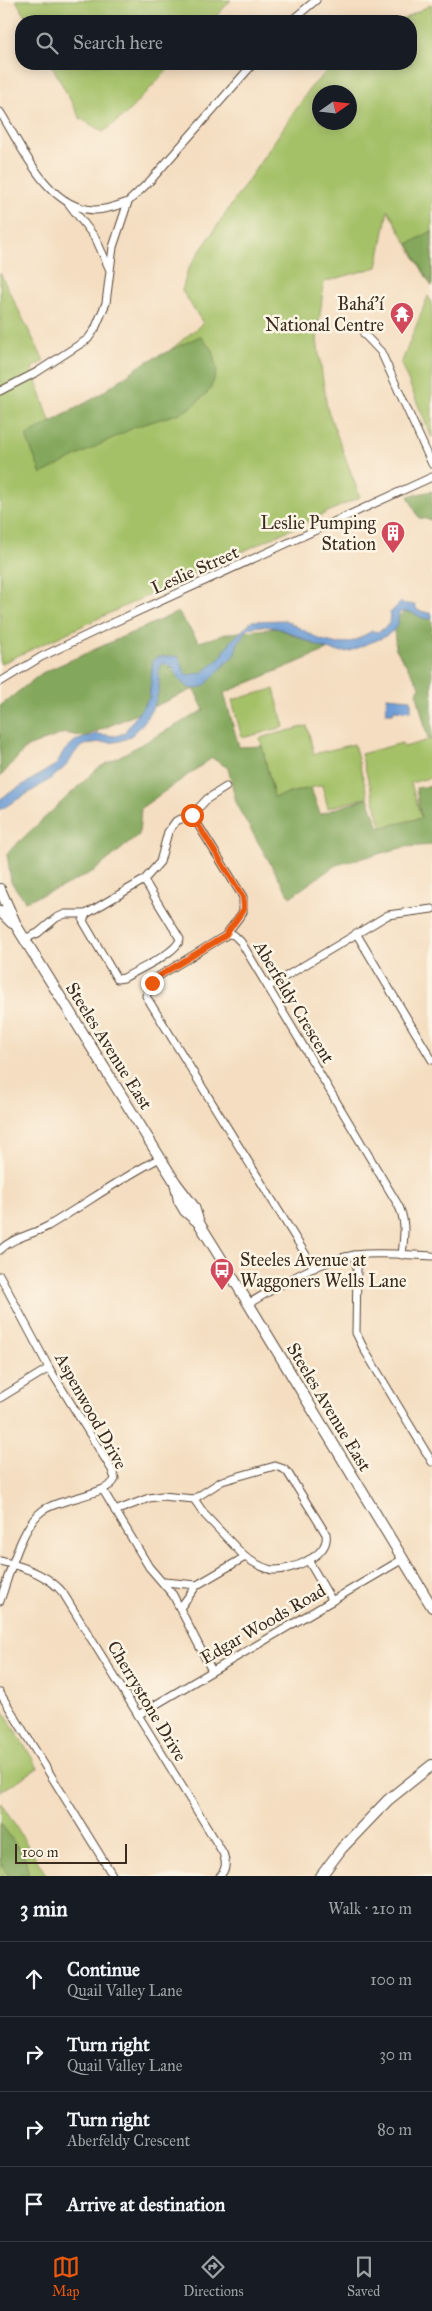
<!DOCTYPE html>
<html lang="en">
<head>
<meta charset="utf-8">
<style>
  :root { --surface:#171b24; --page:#20242c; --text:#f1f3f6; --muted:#9ea1a6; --line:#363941; --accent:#ea580c }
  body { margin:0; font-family:"IM FELL Great Primer",serif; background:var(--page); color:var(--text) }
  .compass { position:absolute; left:312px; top:85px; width:45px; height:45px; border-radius:50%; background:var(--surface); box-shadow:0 2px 12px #0003; rotate:76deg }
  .scale { position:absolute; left:15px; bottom:12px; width:112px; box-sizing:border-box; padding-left:5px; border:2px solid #3b2a1e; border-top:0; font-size:14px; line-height:18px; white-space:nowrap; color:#3b2a1e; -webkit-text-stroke:4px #fcf5e5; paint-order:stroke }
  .stop { position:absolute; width:15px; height:15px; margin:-11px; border:4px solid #ea580c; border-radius:50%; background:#fff }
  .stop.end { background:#ea580c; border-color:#fff; box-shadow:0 1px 5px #0008 }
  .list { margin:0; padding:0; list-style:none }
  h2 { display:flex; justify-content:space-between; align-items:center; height:65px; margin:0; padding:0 20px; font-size:21px }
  h2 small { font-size:16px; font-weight:400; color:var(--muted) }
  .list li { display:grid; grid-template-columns:32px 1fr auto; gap:15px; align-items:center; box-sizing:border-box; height:75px; padding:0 20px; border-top:1px solid var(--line) }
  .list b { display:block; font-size:19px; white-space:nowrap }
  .list p { margin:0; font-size:16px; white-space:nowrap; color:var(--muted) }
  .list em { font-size:16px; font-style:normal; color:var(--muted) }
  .icon { flex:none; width:28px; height:28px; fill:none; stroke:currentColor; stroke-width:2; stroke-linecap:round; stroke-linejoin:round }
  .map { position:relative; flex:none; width:432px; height:1876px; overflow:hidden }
  .search { position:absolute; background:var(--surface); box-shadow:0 2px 12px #0003; left:15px; right:15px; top:15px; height:55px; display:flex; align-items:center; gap:12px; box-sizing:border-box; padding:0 18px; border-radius:20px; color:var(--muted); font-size:19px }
  .sheet { height:365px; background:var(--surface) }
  nav { display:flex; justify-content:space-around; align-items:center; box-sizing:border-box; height:70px; border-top:1px solid var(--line); background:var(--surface); font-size:14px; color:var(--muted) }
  nav a { display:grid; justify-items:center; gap:2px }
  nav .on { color:var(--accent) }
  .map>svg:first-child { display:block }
</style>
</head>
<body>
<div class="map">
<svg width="432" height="1876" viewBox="0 0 432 1876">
  <rect width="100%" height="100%" fill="#fcf5e5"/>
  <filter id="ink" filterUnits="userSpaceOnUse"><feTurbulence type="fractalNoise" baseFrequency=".02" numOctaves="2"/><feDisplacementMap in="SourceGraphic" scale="10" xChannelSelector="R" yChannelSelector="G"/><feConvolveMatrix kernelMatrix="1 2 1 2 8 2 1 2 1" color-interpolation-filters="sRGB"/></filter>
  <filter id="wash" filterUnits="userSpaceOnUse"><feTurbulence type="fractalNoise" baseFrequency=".0096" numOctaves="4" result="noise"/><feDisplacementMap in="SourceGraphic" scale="20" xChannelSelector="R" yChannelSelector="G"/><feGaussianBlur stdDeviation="1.12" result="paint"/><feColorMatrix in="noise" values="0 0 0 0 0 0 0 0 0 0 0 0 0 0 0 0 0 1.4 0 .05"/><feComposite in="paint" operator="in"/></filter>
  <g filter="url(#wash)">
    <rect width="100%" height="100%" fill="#f4ddc0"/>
    <g fill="#a4c168" stroke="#707643" fill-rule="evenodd">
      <path d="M16 0H231L212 21H28Z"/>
      <path d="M432 4V287L388 210 377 267 324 282 317 340 327 408 360 497 0 664V273L44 361 32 368 53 430 94 413 203 323 182 291 188 269 311 87 334 64H411V21H400ZM320 92H350V122H320Z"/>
      <path d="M51 64H173L125 115 103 132 80 118Z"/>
      <path d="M428 296 432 303V438L401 364Z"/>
      <path d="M274 689 284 727 242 738 232 700Z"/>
      <path d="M307 726 314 754 354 744 368 797 328 808 322 785 274 797 260 738Z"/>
      <path d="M432 739V777L411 783 421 818 382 828 361 754 402 743 404 747Z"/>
      <path d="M0 1705 38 1768 0 1792Z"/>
      <path d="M0 1802 47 1876H0Z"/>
    </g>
    <g fill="#83a75c" stroke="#5f683d">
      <path d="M432 231V287L408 244Z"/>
      <path d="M200 336 212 350 217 371 210 390 193 406 183 412 135 427 41 474 26 436 96 397 144 363Z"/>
      <path d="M432 491V520L419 518 408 496Z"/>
      <path d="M409 609 431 618 432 621V740L428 739 417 695 418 689 421 688 396 649 393 621Z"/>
      <path d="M178 612 199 642 229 633 278 628 327 650 224 693 239 747 262 746 274 797 311 788 320 814 368 798 379 828 421 818 416 788 432 786V845L405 847 336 865 290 897 237 806 228 768 212 758 141 808 139 835 94 871 62 887 25 901 11 882 7 853 98 768 204 710 194 689 84 737 65 733 27 747 0 777V706L42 673Z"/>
      <path d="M0 1822 25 1858 29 1876H9L0 1862Z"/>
    </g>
    <g fill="#6c9cd5" stroke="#54637a">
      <path d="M400 603 415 605 417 610 432 614V619C417 620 417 610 400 612 398 616 398 619 398 623 395 634 376 641 366 644 360 647 351 652 344 652 310 651 284 618 248 628L237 645 235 654 205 685C187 696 180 680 171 666L162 663C156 671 160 680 159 689 157 701 150 714 143 723 120 754 104 735 81 747 74 751 72 759 67 765 49 783 22 796 0 810V799L57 764 63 752 75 741 96 734 116 736 124 733 149 698 153 660 157 657 178 656 186 675 202 673 220 658 232 640 252 621 285 620 321 640 338 644 354 641 372 631 379 632 389 624 390 613Z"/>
      <path d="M387 697 411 699V711L394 710 393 713H386Z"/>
    </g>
  </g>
  <g filter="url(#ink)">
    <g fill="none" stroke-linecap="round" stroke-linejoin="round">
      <defs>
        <g id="minor">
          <path d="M291 21 316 0"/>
          <path d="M0 112C22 146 47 209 95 210 106 210 117 206 128 202"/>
          <path d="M69 204 96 239 109 268"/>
          <path d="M364 334 381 352 432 464"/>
          <path d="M0 391 37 372 88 339 95 329 106 303 113 247 128 202 150 181 253 64"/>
          <path d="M0 682 41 657 106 626 432 477"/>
          <path d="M192 815 243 897V912L225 936"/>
          <path d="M86 914 83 921 117 979 124 978C137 970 177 953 180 939L144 880"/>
          <path d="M356 933 432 1060"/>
          <path d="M24 939 38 933 56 918 65 914H86L144 880 160 862 168 832 176 821 192 815 207 799 226 787"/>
          <path d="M268 987 388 915 432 909"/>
          <path d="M0 1250C13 1237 32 1235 48 1226 85 1204 121 1178 160 1158"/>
          <path d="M354 1255 357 1268 356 1333 365 1351 432 1462"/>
          <path d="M314 1268 146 996 152 983 159 976 228 934 234 935 241 942 397 1203C407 1220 404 1236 402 1255"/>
          <path d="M0 1276 49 1368 112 1470 115 1479C109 1495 58 1498 42 1511 21 1527 9 1576 0 1601"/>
          <path d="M248 1304C281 1285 316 1261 355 1255 381 1252 407 1255 432 1256"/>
          <path d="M0 1398 49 1368"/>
          <path d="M103 1490 149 1567 173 1595 212 1671"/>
          <path d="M194 1499 205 1515 245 1557"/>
          <path d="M115 1511 149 1498 162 1496 194 1499 222 1481 275 1466 284 1469 288 1473 326 1534C330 1556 291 1571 273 1570 263 1569 253 1562 245 1557L197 1585 180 1608"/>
          <path d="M308 1560 332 1601"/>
          <path d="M0 1561C22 1566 49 1575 63 1593L223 1853C226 1862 227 1868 220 1876"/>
          <path d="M164 1582 197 1585"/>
          <path d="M0 1693 113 1876"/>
          <path d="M138 1715 403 1559"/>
        </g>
        <g id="secondary">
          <path d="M0 889 17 927 175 1182 194 1207 199 1223 222 1260 432 1607"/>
          <path d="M0 911 12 923"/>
          <path d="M175 1182 179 1201 185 1211 199 1223"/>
          <path d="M321 1876 342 1848 388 1800 432 1765"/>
        </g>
      </defs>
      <use href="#minor" stroke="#574536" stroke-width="9"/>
      <use href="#secondary" stroke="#574536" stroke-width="12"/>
      <use href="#minor" stroke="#fff" stroke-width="7"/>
      <use href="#secondary" stroke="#fff" stroke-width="10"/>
    </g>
  </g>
  <g fill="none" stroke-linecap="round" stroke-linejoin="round" filter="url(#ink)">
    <path stroke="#ea580c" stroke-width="6" d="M152 983 159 976 225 936 244 909 243 897 192 815"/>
  </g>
  <defs>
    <symbol id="temple-pin" viewBox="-11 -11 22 30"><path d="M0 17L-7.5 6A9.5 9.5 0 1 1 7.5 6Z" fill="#d1495b" stroke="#fcf5e5"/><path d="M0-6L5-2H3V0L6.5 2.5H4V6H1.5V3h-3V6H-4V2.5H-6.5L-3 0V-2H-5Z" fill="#fff"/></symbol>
    <symbol id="building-pin" viewBox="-11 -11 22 30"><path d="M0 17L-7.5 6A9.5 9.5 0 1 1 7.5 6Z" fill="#d1495b" stroke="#fcf5e5"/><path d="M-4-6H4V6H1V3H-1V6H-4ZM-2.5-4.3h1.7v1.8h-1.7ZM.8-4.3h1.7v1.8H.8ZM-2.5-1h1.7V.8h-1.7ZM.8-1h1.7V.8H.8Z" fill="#fff"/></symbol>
    <symbol id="bus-pin" viewBox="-11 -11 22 30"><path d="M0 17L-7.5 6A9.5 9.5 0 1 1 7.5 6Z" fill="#d1495b" stroke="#fcf5e5"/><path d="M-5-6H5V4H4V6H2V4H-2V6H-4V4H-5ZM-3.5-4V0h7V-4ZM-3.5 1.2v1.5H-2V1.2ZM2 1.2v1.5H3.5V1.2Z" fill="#fff"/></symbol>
  </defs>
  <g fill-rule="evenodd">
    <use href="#temple-pin" x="388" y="300" width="28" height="38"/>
    <use href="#building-pin" x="379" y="519" width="28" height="38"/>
    <use href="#bus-pin" x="208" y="1256" width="28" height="38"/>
  </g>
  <g text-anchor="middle" stroke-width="5" stroke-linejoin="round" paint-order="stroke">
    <g font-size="18" fill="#3b2a1e" stroke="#fcf5e5" text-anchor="end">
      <text x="384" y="310">Bahá'í<tspan x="384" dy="21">National Centre</tspan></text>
      <text x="376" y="529">Leslie Pumping<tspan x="376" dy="21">Station</tspan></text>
      <text x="240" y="1266" text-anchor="start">Steeles Avenue at<tspan x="240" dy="21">Waggoners Wells Lane</tspan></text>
    </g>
    <g font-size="18" fill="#3b2a1e" stroke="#fcf5e5">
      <text transform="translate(195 570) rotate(-24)" y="6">Leslie Street</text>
      <text transform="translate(294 1002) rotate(59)" y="6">Aberfeldy Crescent</text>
      <text transform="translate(109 1046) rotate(58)" y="6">Steeles Avenue East</text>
      <text transform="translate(329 1407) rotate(59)" y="6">Steeles Avenue East</text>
      <text transform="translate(91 1411) rotate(61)" y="6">Aspenwood Drive</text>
      <text transform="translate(263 1624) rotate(-30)" y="6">Edgar Woods Road</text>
      <text transform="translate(147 1701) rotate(59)" y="6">Cherrystone Drive</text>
    </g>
  </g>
</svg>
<svg class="compass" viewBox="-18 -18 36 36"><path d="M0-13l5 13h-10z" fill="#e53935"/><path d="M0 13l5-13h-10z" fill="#9ea1a6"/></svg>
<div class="scale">100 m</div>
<div class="stop" style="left:192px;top:815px"></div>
<div class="stop end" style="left:152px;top:983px"></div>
<div class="search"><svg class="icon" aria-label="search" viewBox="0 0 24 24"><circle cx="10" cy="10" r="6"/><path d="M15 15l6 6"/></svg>Search here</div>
</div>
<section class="sheet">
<h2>3 min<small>Walk · 210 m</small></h2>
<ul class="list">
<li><svg class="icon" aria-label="ahead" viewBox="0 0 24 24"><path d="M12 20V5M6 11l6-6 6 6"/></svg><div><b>Continue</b><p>Quail Valley Lane</p></div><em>100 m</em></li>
<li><svg class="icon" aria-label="right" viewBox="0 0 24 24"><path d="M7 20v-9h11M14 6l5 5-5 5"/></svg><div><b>Turn right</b><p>Quail Valley Lane</p></div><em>30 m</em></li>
<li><svg class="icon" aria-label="right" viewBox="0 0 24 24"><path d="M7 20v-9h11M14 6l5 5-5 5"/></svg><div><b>Turn right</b><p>Aberfeldy Crescent</p></div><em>80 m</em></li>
<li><svg class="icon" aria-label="arrive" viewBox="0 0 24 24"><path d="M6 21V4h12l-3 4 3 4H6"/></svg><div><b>Arrive at destination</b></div></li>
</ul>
</section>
<nav>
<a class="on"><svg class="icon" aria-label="map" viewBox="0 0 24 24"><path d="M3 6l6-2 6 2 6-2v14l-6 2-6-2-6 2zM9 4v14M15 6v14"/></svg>Map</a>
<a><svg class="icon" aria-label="directions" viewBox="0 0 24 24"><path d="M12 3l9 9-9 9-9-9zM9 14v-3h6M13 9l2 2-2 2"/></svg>Directions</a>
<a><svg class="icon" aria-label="saved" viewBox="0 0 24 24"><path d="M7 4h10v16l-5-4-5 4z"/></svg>Saved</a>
</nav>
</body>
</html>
